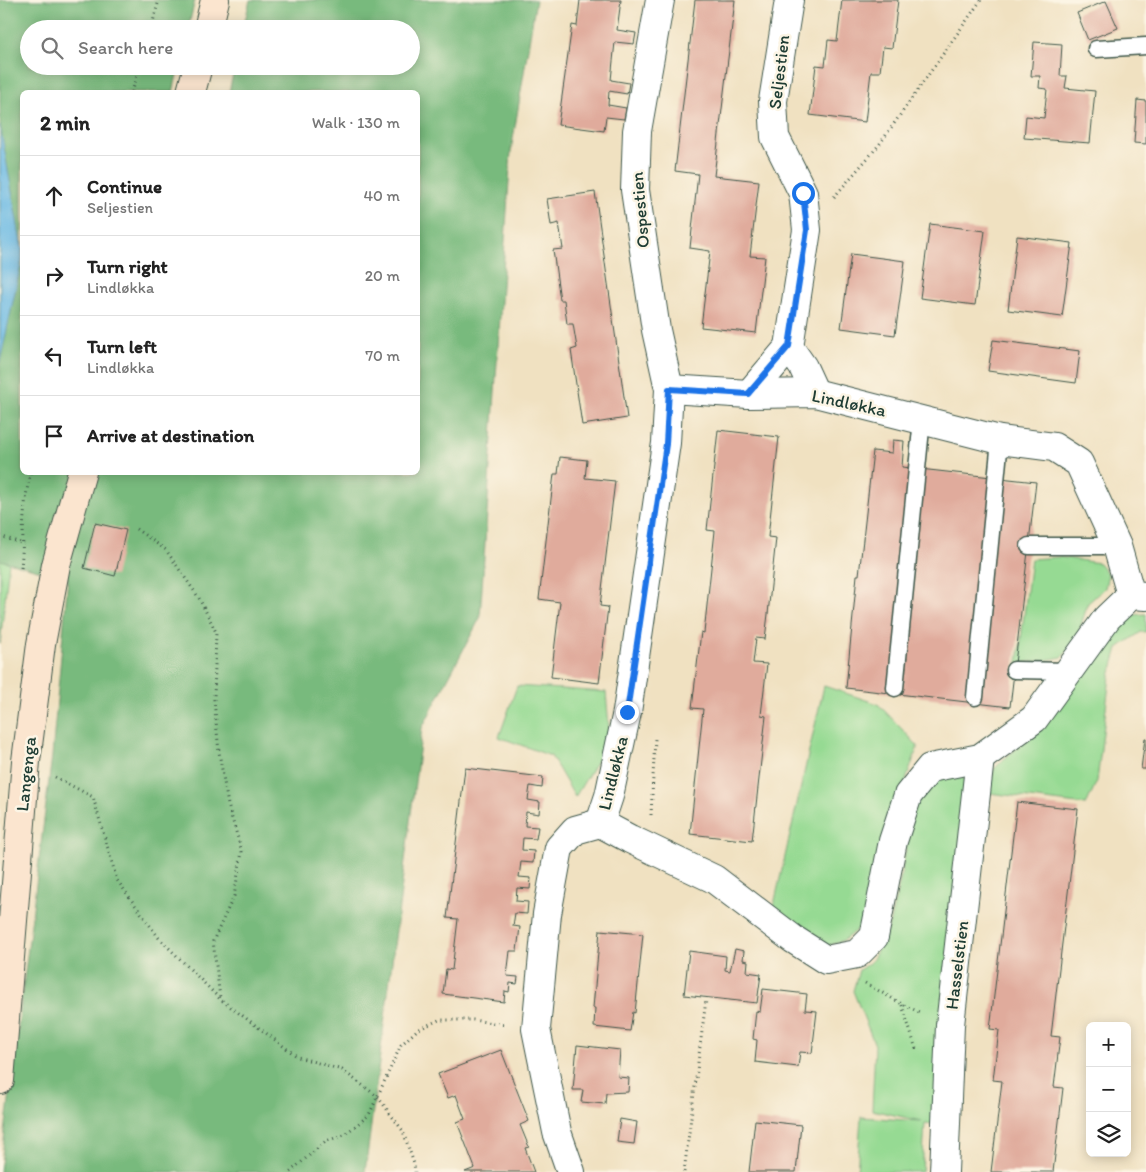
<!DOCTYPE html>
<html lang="en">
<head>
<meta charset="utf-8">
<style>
  :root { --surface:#fff; --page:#f2f2f2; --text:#222; --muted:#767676; --line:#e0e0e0 }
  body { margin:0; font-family:Itim,sans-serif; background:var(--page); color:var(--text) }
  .controls { position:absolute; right:15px; bottom:15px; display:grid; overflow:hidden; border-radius:8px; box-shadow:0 2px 12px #0003 }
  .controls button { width:45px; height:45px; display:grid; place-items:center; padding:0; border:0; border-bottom:1px solid var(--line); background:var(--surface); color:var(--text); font:25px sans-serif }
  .stop { position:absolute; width:15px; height:15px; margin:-11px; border:4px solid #1a73e8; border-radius:50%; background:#fff }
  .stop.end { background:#1a73e8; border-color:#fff; box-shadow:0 1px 5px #0008 }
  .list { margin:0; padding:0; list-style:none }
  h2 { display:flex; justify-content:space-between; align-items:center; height:65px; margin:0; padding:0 20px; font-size:21px }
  h2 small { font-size:16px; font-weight:400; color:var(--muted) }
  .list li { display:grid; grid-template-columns:32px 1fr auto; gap:15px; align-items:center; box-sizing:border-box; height:80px; padding:0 20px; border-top:1px solid var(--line) }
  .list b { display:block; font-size:19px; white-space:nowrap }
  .list p { margin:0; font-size:16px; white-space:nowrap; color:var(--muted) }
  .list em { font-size:16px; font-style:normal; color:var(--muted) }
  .icon { flex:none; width:28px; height:28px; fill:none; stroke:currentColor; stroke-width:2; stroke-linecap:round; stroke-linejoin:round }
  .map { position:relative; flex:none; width:1146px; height:1172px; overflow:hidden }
  .search { position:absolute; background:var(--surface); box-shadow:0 2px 12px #0003; left:20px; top:20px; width:400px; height:55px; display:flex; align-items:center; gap:12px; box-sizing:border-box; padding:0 18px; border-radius:28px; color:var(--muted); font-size:19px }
  .panel { position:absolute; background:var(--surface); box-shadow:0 2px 12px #0003; left:20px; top:90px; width:400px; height:385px; border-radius:8px }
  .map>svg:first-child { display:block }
</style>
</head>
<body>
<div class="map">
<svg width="1146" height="1172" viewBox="0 0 1146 1172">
  <rect width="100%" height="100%" fill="#fcf5e5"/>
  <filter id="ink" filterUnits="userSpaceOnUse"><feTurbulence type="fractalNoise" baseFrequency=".02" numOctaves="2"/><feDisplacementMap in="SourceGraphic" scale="10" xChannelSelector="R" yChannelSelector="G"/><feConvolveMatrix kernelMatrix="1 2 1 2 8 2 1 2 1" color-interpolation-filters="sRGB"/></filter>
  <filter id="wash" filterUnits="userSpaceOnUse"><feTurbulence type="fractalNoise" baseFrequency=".0096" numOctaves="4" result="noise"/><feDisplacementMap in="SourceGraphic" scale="20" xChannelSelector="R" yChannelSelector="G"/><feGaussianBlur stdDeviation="1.12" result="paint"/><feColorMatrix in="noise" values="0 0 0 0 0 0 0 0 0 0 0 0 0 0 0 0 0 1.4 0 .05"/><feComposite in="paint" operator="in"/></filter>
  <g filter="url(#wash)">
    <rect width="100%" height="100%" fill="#f0e1c1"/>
    <g fill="#96da93" stroke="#5a8c64">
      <path d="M1059 557 1099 563 1108 574 1105 588 1088 603 1076 641 1062 657 1046 660 1018 663 1031 559Z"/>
      <path d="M0 559 9 562 0 644Z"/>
      <path d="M1146 614V632H1141L1118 648 1110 676 1097 781 1086 805 989 793 994 769 1004 759 1048 722 1107 632 1130 615Z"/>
      <path d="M517 686 606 692 610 739 575 797 551 756 499 737Z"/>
      <path d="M824 686 878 704 918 746 886 837 873 898 860 927 844 940 825 947 773 909Z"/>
      <path d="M952 773 964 778 968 788 934 1124 925 1123 922 1172H857L861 1117 921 1121 872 1110 875 1045 853 991 859 970 872 961 888 929 900 881 914 805 925 786Z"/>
    </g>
    <path fill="#78ba7d" stroke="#4c7c58" d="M0 0H195L188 29H29V66H179L173 92H22V472H418V92H229L235 66H411V29H243L250 0H536L511 151 480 618 422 728 365 1172H0L52 756 68 578 0 560Z"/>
    <path fill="#69b9e4" stroke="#447b8c" d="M0 125 22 248V260L0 362Z"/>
    <g id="blocks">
      <g fill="#e0ab9c">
        <path d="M580 0H621L617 30 636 33 634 44 615 42 611 80 629 83 627 94 609 91 608 105 626 108 624 119 606 117 604 131 558 125 572 25 577 26Z"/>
        <path d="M695 0H735L714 176 759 181 750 256 765 257 756 333 701 327 710 251 690 248 698 174 675 171Z"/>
        <path d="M842 0H898L892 48 883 47 880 72H871L865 122 810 115 816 65 825 66 828 40 837 41Z"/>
        <path d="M1106 1 1118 28 1088 40 1077 13Z"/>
        <path d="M1034 42 1062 44 1060 76H1067L1065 88 1095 91 1090 143 1024 138 1026 116 1044 118 1047 89 1039 88 1040 76H1031Z"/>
        <path d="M1137 100 1146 101V144L1134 143Z"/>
        <path d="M595 192 627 418 582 425 571 350 577 348 573 324H567L564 300H560L553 250 563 249 559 223 551 225 547 199Z"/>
        <path d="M930 224 985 231 975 305 920 298Z"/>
        <path d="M1017 236 1072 243 1062 317 1008 310Z"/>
        <path d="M851 254 905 261 895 335 841 328Z"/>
        <path d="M993 340 1080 351 1076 383 988 371Z"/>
        <path d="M718 430 779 437 768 537 776 538 768 614 765 639 756 638 753 663 767 664 761 715 766 716 752 841 690 834 703 709 692 708 701 632 704 633 715 531 707 530Z"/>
        <path d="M893 440 904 441 902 467 1036 482 1010 707 846 688 857 575H859L873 451 892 453Z"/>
        <path d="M560 457 587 460 585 478 615 481 600 606 608 607 599 683 551 677 560 602 539 599 554 474H558Z"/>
        <path d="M95 523 126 530 115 576 84 568Z"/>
        <path d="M1145 738H1146V769H1141Z"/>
        <path d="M465 768 543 777 542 788 530 786 528 800 540 802 539 814 526 812 525 826 538 827 536 839 523 838 522 850 534 851 533 863 521 862 519 877 531 878 530 889 517 888 516 901 528 902 527 914 515 913 513 926 520 927 517 951H510L507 976 518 977 517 984 510 983 509 992 505 991 504 1002 443 994 446 969 452 970 458 919 447 918Z"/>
        <path d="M1017 802 1078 809 1051 1036 1060 1037 1054 1087 1063 1088 1053 1172H991L1002 1081 993 1080 999 1030 990 1029Z"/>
        <path d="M600 930 643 934 635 1013 633 1012 630 1031 594 1027 595 1008H593Z"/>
        <path d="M735 949 744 951 743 960 748 961 747 972 761 974 757 1003 684 995 689 951 726 956 725 970 730 971Z"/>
        <path d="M763 989 807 994 805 1010 817 1011 812 1053 800 1052 798 1067 755 1062 757 1040 753 1039 756 1011 760 1012Z"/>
        <path d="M577 1045 620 1050 618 1077 629 1078 628 1092 606 1093 605 1104 581 1102 583 1090H573Z"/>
        <path d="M501 1050 529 1121 520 1125 529 1147 525 1148 534 1172H465L475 1168 457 1122 465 1119 456 1095 448 1098 438 1074Z"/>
        <path d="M620 1119 637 1122 634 1144 617 1142Z"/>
        <path d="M755 1120 801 1125 796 1172H749Z"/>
      </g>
    </g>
  </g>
  <g filter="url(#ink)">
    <use href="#blocks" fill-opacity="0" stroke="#3e5649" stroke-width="1"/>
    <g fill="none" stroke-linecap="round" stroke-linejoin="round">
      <defs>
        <g id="lane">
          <path d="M1096 49 1146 46"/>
          <path d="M1029 546H1117"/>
          <path d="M1014 670 1070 671"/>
          <path d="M895 688 922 419"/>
          <path d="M975 697 1000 440"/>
        </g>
        <g id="street">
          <path d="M660 0 637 131 635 190 656 330 669 389 666 443 627 712 609 796 600 823 630 839 714 879 793 939 826 960 857 954 874 937 893 841 908 795 930 768 980 758 1034 719 1107 618 1131 595"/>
          <path d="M789 347 803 367 815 393"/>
          <path d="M669 389 749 394 815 393 1000 440 1054 447 1079 463 1117 546 1131 595 1146 596"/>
          <path d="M749 394 789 347 807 230 803 193 775 137 773 101 789 0"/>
          <path d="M571 1172 557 1132 536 1029 547 914 559 848 575 830 600 823"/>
          <path d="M944 1172 950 1025 980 758"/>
        </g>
        <g id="secondary">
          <path d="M208 29 215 0"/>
          <path d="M191 92 198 66"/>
          <path d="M0 1080 26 761 41 644 56 565 82 472"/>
        </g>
      </defs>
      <use href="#lane" stroke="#3e5649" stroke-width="19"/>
      <use href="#street" stroke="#3e5649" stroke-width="30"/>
      <use href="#secondary" stroke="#3e5649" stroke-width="30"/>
      <g stroke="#3e5649" stroke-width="3" stroke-dasharray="1 4" stroke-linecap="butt">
        <path d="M151 29 159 0"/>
        <path d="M132 92 140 66"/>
        <path d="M834 197 879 145 981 0"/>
        <path d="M136 529 166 550 199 598 216 632 214 700 219 752 228 805 242 852 234 896 213 941 220 998"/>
        <path d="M0 536 24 544"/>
        <path d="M21 568C24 535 22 505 31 472"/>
        <path d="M55 777 93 797 117 880 159 938 220 999 298 1057 342 1070 377 1096 403 1131 414 1164 415 1172"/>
        <path d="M651 815 655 739"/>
        <path d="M865 983 902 1004 921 1013"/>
        <path d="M902 1005 916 1049"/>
        <path d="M290 1172 326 1141 344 1135 369 1115 401 1045 417 1030 439 1020H473L506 1025"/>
        <path d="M684 1172 706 1000"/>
      </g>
      <use href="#lane" stroke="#fff" stroke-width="16"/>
      <use href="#street" stroke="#fff" stroke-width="28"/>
      <use href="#secondary" stroke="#fbe5cf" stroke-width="28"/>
    </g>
  </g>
  <g fill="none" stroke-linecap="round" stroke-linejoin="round" filter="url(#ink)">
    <path stroke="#1a73e8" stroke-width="6" d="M627 712 666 444 669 389 748 394 789 346 807 230 803 193"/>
  </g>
  <g text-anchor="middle" stroke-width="5" stroke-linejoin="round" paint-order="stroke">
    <g font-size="18" fill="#1f3d34" stroke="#fcf5e5">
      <text transform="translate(779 72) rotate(-83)" y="6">Seljestien</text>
      <text transform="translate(640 210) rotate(-95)" y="6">Ospestien</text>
      <text transform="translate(849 403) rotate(12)" y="6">Lindløkka</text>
      <text transform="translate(613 773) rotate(-76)" y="6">Lindløkka</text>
      <text transform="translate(26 774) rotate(-84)" y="6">Langenga</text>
      <text transform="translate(957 965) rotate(-83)" y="6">Hasselstien</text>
    </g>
  </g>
</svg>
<div class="controls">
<button>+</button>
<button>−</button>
<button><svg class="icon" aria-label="layers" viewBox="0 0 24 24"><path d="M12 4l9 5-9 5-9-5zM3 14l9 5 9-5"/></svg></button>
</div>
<div class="stop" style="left:803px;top:193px"></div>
<div class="stop end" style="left:627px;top:712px"></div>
<div class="search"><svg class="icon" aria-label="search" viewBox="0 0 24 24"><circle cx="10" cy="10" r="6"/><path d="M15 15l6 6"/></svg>Search here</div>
<section class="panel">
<h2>2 min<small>Walk · 130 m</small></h2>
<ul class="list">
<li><svg class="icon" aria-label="ahead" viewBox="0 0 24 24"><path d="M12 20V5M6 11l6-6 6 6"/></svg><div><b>Continue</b><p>Seljestien</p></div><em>40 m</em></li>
<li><svg class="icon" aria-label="right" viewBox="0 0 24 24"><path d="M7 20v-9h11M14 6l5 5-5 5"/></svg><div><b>Turn right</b><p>Lindløkka</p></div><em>20 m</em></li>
<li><svg class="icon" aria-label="left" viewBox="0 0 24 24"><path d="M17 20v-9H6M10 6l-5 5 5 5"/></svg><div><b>Turn left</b><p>Lindløkka</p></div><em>70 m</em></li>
<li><svg class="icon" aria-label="arrive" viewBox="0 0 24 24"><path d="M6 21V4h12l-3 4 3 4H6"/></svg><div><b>Arrive at destination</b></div></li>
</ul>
</section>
</div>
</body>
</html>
